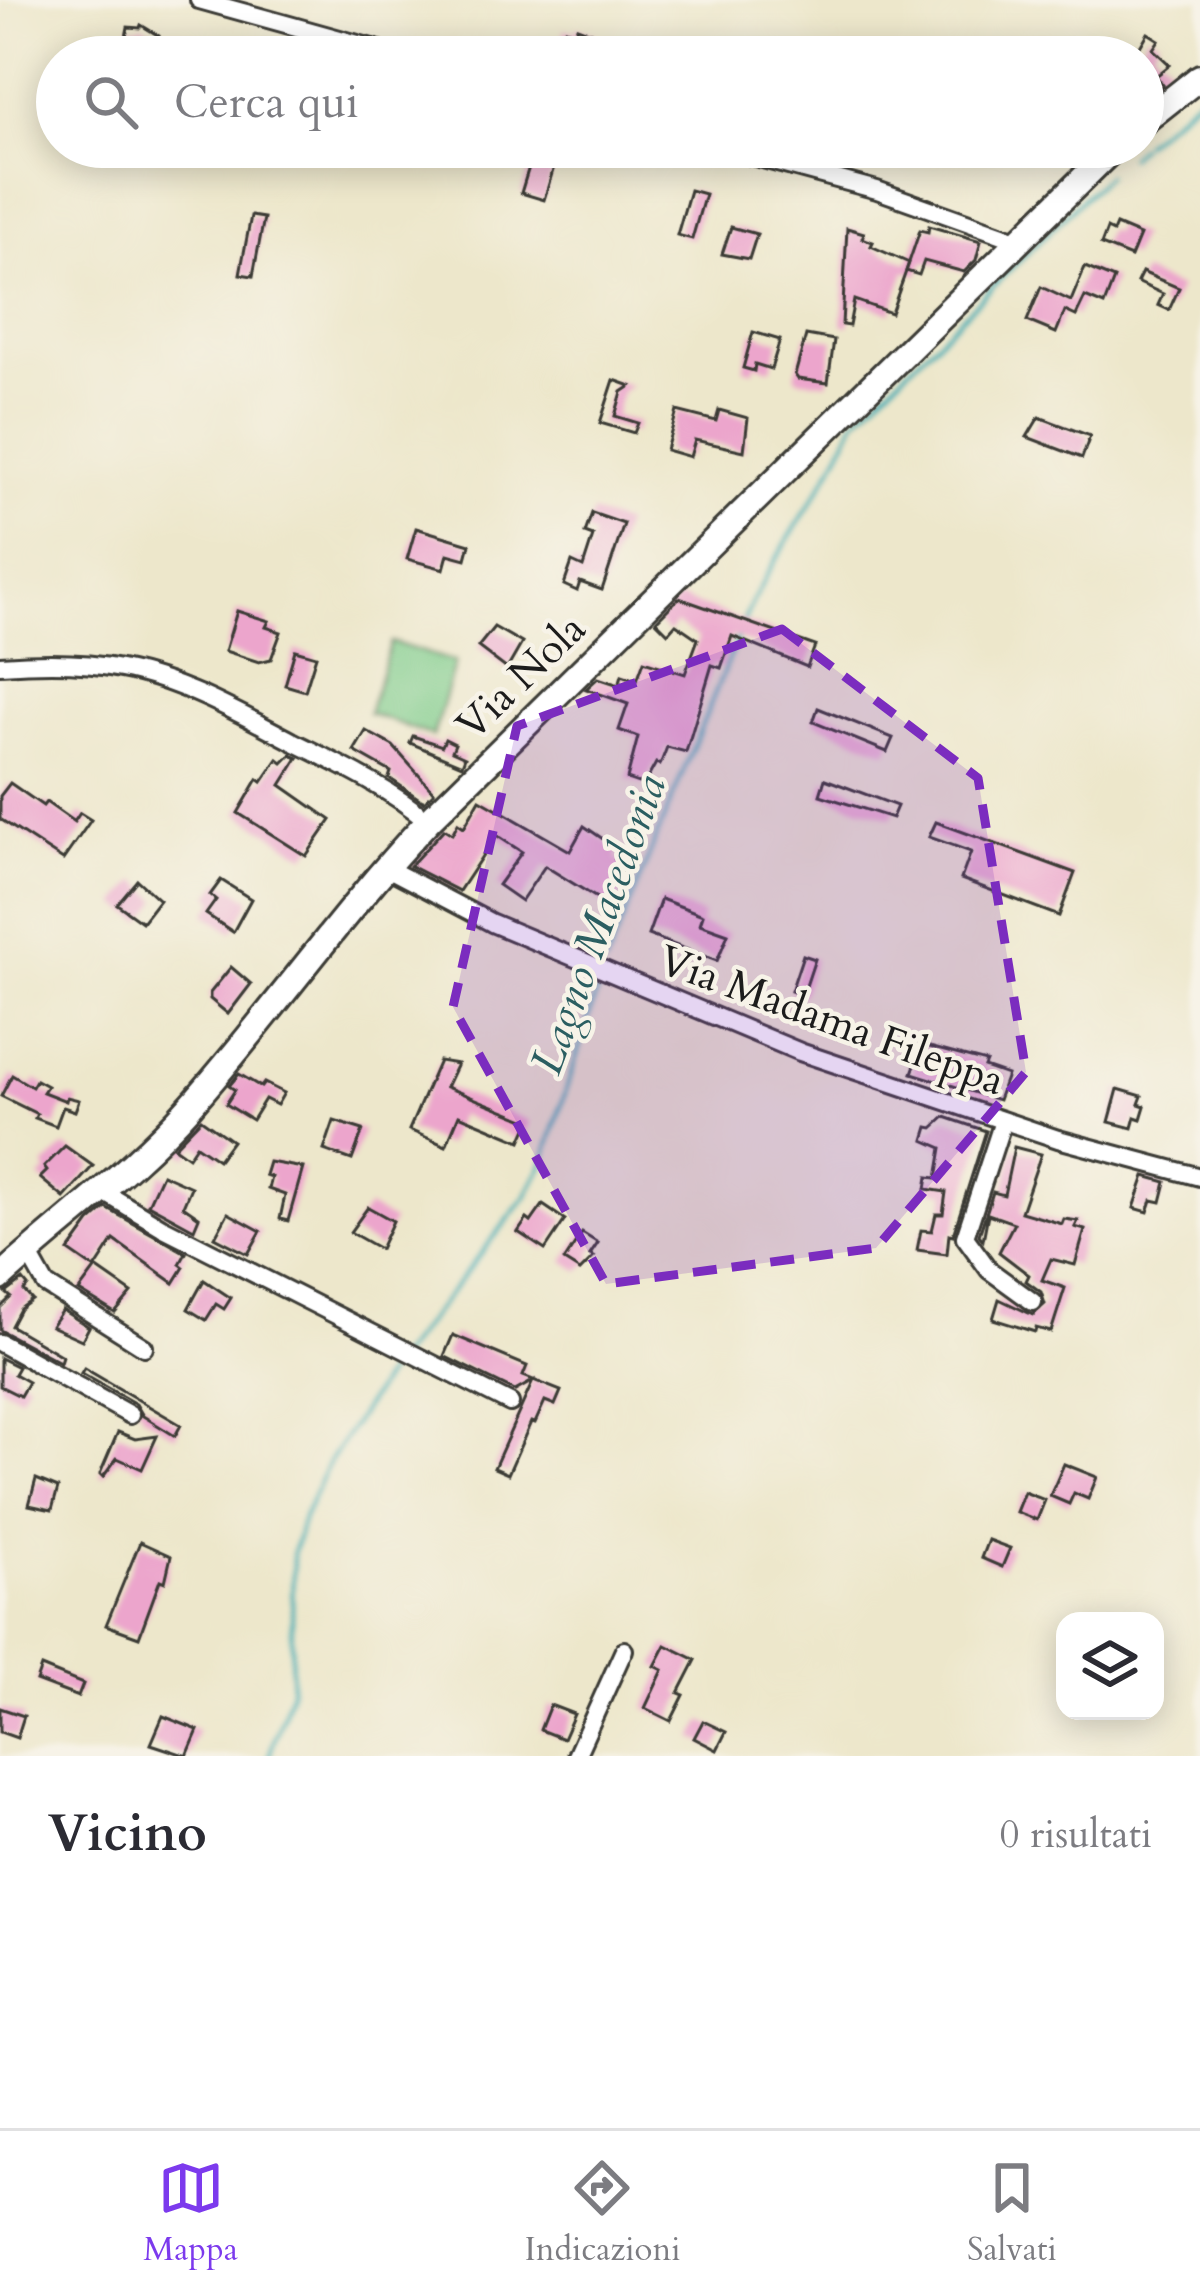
<!DOCTYPE html>
<html lang="it">
<head>
<meta charset="utf-8">
<style>
  :root { --surface:#fff; --page:#f7f7f7; --text:#2b2b33; --muted:#7c7c81; --line:#e1e1e2; --accent:#7c3aed }
  body { margin:0; font-family:Cardo,serif; background:var(--page); color:var(--text) }
  .controls { position:absolute; right:36px; bottom:36px; display:grid; overflow:hidden; border-radius:24px; box-shadow:0 6px 30px #0003 }
  .controls button { width:108px; height:108px; display:grid; place-items:center; padding:0; border:0; border-bottom:3px solid var(--line); background:var(--surface); color:var(--text); font:60px sans-serif }
  .list { margin:0; padding:0; list-style:none }
  h2 { display:flex; justify-content:space-between; align-items:center; height:156px; margin:0; padding:0 48px; font-size:51px }
  h2 small { font-size:39px; font-weight:400; color:var(--muted) }
  .icon { flex:none; width:66px; height:66px; fill:none; stroke:currentColor; stroke-width:2; stroke-linecap:round; stroke-linejoin:round }
  .map { position:relative; flex:none; width:1200px; height:1756px; overflow:hidden }
  .search { position:absolute; background:var(--surface); box-shadow:0 6px 30px #0003; left:36px; right:36px; top:36px; height:132px; display:flex; align-items:center; gap:30px; box-sizing:border-box; padding:0 42px; border-radius:66px; color:var(--muted); font-size:45px }
  .sheet { height:372px; background:var(--surface) }
  nav { display:flex; justify-content:space-around; align-items:center; box-sizing:border-box; height:168px; border-top:3px solid var(--line); background:var(--surface); font-size:33px; color:var(--muted) }
  nav a { display:grid; justify-items:center; gap:6px }
  nav .on { color:var(--accent) }
  .map>svg:first-child { display:block }
</style>
</head>
<body>
<div class="map">
<svg width="1200" height="1756" viewBox="0 0 1200 1756">
  <rect width="100%" height="100%" fill="#f7f3e8"/>
  <filter id="ink" filterUnits="userSpaceOnUse"><feTurbulence type="fractalNoise" baseFrequency=".00833" numOctaves="2"/><feDisplacementMap in="SourceGraphic" scale="24" xChannelSelector="R" yChannelSelector="G"/><feConvolveMatrix kernelMatrix="1 2 1 2 8 2 1 2 1" color-interpolation-filters="sRGB"/></filter>
  <filter id="wash" filterUnits="userSpaceOnUse"><feTurbulence type="fractalNoise" baseFrequency=".004" numOctaves="4" result="noise"/><feDisplacementMap in="SourceGraphic" scale="48" xChannelSelector="R" yChannelSelector="G"/><feGaussianBlur stdDeviation="2.7" result="paint"/><feColorMatrix in="noise" values="0 0 0 0 0 0 0 0 0 0 0 0 0 0 0 0 0 1.4 0 .05"/><feComposite in="paint" operator="in"/></filter>
  <g filter="url(#wash)">
    <rect width="100%" height="100%" fill="#ede7cb"/>
    <path fill="#80cc8b" stroke="#4e7454" stroke-width="3" d="M391 642 455 662 433 736 368 713Z"/>
    <g fill="none" stroke-linecap="round" stroke-linejoin="round">
      <g stroke="#3eafb6" stroke-width="4.5">
        <path d="M1143 143 1200 95"/>
        <path d="M1129 157 1139 147"/>
        <path d="M742 625C772 553 825 493 855 421L1107 175"/>
        <path d="M605 965 738 636"/>
        <path d="M269 1756 291 1691 293 1552 303 1518 329 1462 391 1367 526 1197 543 1164 602 975"/>
      </g>
    </g>
    <g id="blocks">
      <g fill="#eca5cc">
        <path d="M141 25 159 36 151 57H122L128 27 140 28Z"/>
        <path d="M577 27 596 34 589 57H556L565 29 575 32Z"/>
        <path d="M1148 33 1159 40 1153 49 1170 65 1156 76 1163 85 1148 97 1143 93V57H1134Z"/>
        <path d="M535 147H560L544 200 521 193Z"/>
        <path d="M690 190 705 194 692 239 677 235Z"/>
        <path d="M251 216 264 218 253 276 240 274Z"/>
        <path d="M1116 225 1140 235 1131 257 1101 245 1107 229 1113 232Z"/>
        <path d="M929 226 981 241 976 260 964 272 924 261 919 275 906 271 920 230 928 232Z"/>
        <path d="M731 227 757 234 749 259 722 254Z"/>
        <path d="M847 228 864 233 862 238 873 242 871 246 909 263 891 313 854 300 849 326 842 325Z"/>
        <path d="M1085 267 1114 279 1104 305 1085 297 1076 316 1065 311 1056 333 1027 321 1041 287 1071 301Z"/>
        <path d="M1142 272 1179 288 1169 310 1158 305 1163 294 1137 282Z"/>
        <path d="M753 332 780 340 771 369 755 364 754 371 743 368Z"/>
        <path d="M806 335 834 340 828 383 798 379 795 375Z"/>
        <path d="M614 380 631 386 622 392 615 416 638 423 634 433 600 423Z"/>
        <path d="M719 410 748 418 744 451 695 440 690 457 666 450 677 411 716 421Z"/>
        <path d="M1039 417 1090 436 1082 458 1027 437Z"/>
        <path d="M592 513 624 524 602 590 580 582 577 591 564 585 572 562 583 567 593 536 585 533Z"/>
        <path d="M416 528 470 544 466 559 448 554 444 569 407 559Z"/>
        <path d="M679 598 815 646 807 667 732 636 721 668 712 665 686 752 667 747 660 765 656 763 644 785 627 779 638 737 619 730 628 704 586 689 598 678 619 685 622 675 637 680 644 661 685 674 698 639 676 624 668 633 656 621Z"/>
        <path d="M237 611 269 621 266 627 281 632 271 659 259 662 225 651Z"/>
        <path d="M494 627 522 643 507 669 478 647Z"/>
        <path d="M295 650 316 656 305 691 285 685Z"/>
        <path d="M818 708 893 738 887 752 813 722Z"/>
        <path d="M366 731 393 746 434 792 424 802 389 778 391 772 354 751Z"/>
        <path d="M413 736 442 746 445 739 455 744 452 751 465 757 462 765 410 743Z"/>
        <path d="M291 755 298 758 281 785 331 820 306 856 238 813 258 779 262 782 278 759 283 763Z"/>
        <path d="M825 779 897 806 892 818 820 795Z"/>
        <path d="M10 783 43 806 46 802 74 822 80 813 91 820 63 860 0 819V796Z"/>
        <path d="M480 799 570 851 584 826 619 850 615 859 624 863 621 871 628 874 613 908 545 866 521 901 498 885 522 852 496 835 459 891 410 866 444 829 452 834 458 823 464 827Z"/>
        <path d="M936 822 1075 873 1059 916 961 879 971 852 929 837Z"/>
        <path d="M137 880 159 900 142 922 117 904Z"/>
        <path d="M221 880 251 899 233 932 206 914 216 900 210 895Z"/>
        <path d="M661 899 703 915 700 924 728 934 717 961 648 935Z"/>
        <path d="M803 955 815 959 803 995 791 991Z"/>
        <path d="M231 967 251 984 228 1014 210 999V993Z"/>
        <path d="M922 1045 986 1062 984 1067 1007 1075 998 1100 912 1073Z"/>
        <path d="M439 1061 457 1064 446 1087 530 1121 521 1141 459 1115 446 1146 409 1130Z"/>
        <path d="M239 1074 261 1087 264 1083 284 1093 277 1105 265 1099 252 1120 226 1104 235 1090 229 1086Z"/>
        <path d="M12 1075 32 1087 36 1080 47 1086 43 1092 66 1101 67 1097 79 1100 75 1111 63 1107 56 1126 35 1118 37 1114 1 1096Z"/>
        <path d="M1118 1089 1142 1096 1139 1104 1145 1106 1141 1119 1135 1117 1132 1128 1109 1122Z"/>
        <path d="M945 1117 986 1131 953 1235 949 1234 947 1254 917 1250 921 1230 932 1231 936 1214H943L946 1192 926 1189 928 1177 937 1178 942 1148 924 1140 928 1127 933 1128Z"/>
        <path d="M201 1119 232 1141 218 1160 196 1145 188 1157 174 1147Z"/>
        <path d="M334 1121 363 1130 352 1160 324 1150Z"/>
        <path d="M65 1146 93 1166 64 1198 40 1178 47 1171 44 1167Z"/>
        <path d="M1014 1147 1041 1154 1021 1212 1062 1224 1064 1219 1078 1221 1075 1227 1085 1230 1075 1265 1051 1259 1042 1280 1065 1288 1051 1332 1036 1328 1035 1332 993 1319 999 1299 1033 1315 1045 1304 1041 1292 1026 1281 1029 1275 999 1252 1014 1223 988 1214 983 1240 979 1235 993 1192 1004 1195Z"/>
        <path d="M269 1162 303 1168 288 1221 280 1219 285 1195 268 1189 271 1177 265 1175Z"/>
        <path d="M162 1174 191 1187 183 1206 199 1217 194 1229 148 1204Z"/>
        <path d="M1145 1176 1166 1182 1161 1202 1152 1200 1148 1212 1134 1208Z"/>
        <path d="M543 1205 565 1220 545 1250 518 1232 527 1219 531 1222Z"/>
        <path d="M368 1207 393 1221 380 1249 350 1232Z"/>
        <path d="M106 1208 186 1253 180 1264 184 1267 174 1283 114 1240 95 1269 69 1251 90 1222Z"/>
        <path d="M228 1213 261 1231 248 1254 215 1237Z"/>
        <path d="M582 1233 598 1243 590 1255 594 1257 580 1271 564 1261Z"/>
        <path d="M96 1268 132 1293 115 1313 79 1291Z"/>
        <path d="M23 1280 28 1286 24 1291 32 1300 20 1309 11 1326 62 1356 60 1362 0 1330V1308L11 1297 6 1293Z"/>
        <path d="M204 1280 231 1298 224 1309 216 1304 206 1320 188 1309Z"/>
        <path d="M62 1310 89 1327 82 1340 51 1326Z"/>
        <path d="M453 1335 527 1366 523 1376 561 1391 555 1405 545 1401 535 1423 531 1422 508 1474 494 1468 533 1381 515 1391 444 1356Z"/>
        <path d="M0 1358 18 1367 14 1374 28 1382 20 1396 0 1386Z"/>
        <path d="M84 1368 181 1425 175 1436 143 1416 136 1404 81 1373Z"/>
        <path d="M118 1432 135 1439 157 1436 142 1469 117 1458 103 1477 100 1474Z"/>
        <path d="M1064 1464 1097 1477 1088 1499 1074 1493 1069 1504 1050 1496Z"/>
        <path d="M36 1479 58 1488 52 1510 29 1505Z"/>
        <path d="M1024 1492 1045 1500 1037 1520 1016 1512Z"/>
        <path d="M988 1540 1010 1548 1002 1567 981 1558Z"/>
        <path d="M140 1542 171 1556 165 1582 160 1580 139 1637 106 1625Z"/>
        <path d="M666 1645 696 1660 679 1693 684 1695 671 1721 645 1708 663 1670 655 1666Z"/>
        <path d="M41 1667 83 1684 78 1697 36 1681Z"/>
        <path d="M550 1705 574 1714 563 1739 540 1730Z"/>
        <path d="M0 1708 24 1716 17 1738 0 1732Z"/>
        <path d="M163 1716 198 1730 187 1756 151 1744Z"/>
        <path d="M703 1721 726 1732 717 1750 694 1738Z"/>
      </g>
    </g>
  </g>
  <g filter="url(#ink)">
    <use href="#blocks" fill-opacity="0" stroke="#3b3a36" stroke-width="3"/>
    <g fill="none" stroke-linecap="round" stroke-linejoin="round">
      <defs>
        <g id="street">
          <path d="M199 0 405 57"/>
          <path d="M718 147 877 190 1017 240"/>
          <path d="M0 665C39 662 82 661 121 669 180 680 239 713 292 741 340 765 387 787 428 821"/>
          <path d="M385 867 492 923 800 1052 1058 1139 1200 1177"/>
          <path d="M1003 1121 965 1237 989 1270 1033 1302"/>
          <path d="M102 1191 162 1227 510 1403"/>
          <path d="M28 1253 46 1285 144 1347"/>
          <path d="M0 1343 130 1415"/>
          <path d="M576 1756 624 1650"/>
        </g>
        <g id="secondary">
          <path d="M1143 122 1200 77"/>
          <path d="M0 1278C63 1220 134 1170 191 1105 273 1012 343 911 428 821L1115 147"/>
        </g>
      </defs>
      <use href="#street" stroke="#3b3a36" stroke-width="22"/>
      <use href="#secondary" stroke="#3b3a36" stroke-width="30"/>
      <use href="#street" stroke="#fff" stroke-width="16"/>
      <use href="#secondary" stroke="#fff" stroke-width="24"/>
    </g>
  </g>
  <path fill="#7b2cbf" fill-opacity="0.2" stroke="#7b2cbf" stroke-width="9" stroke-dasharray="24 15" stroke-linejoin="round" d="M782 629 978 778 1026 1072 876 1248 606 1284 453 1007 517 726Z"/>
  <g text-anchor="middle" stroke-width="9" stroke-linejoin="round" paint-order="stroke">
    <g font-size="42" fill="#1c1c1c" stroke="#f7f3e8">
      <text transform="translate(520 676) rotate(-44)" y="15">Via Nola</text>
      <text transform="translate(832 1019) rotate(20)" y="15">Via Madama Fileppa</text>
    </g>
    <g font-size="45" font-style="italic" fill="#2b5e61" stroke="#f7f3e8">
      <text transform="translate(597 924) rotate(-70)" y="16">Lagno Macedonia</text>
    </g>
  </g>
</svg>
<div class="controls">
<button><svg class="icon" aria-label="layers" viewBox="0 0 24 24"><path d="M12 4l9 5-9 5-9-5zM3 14l9 5 9-5"/></svg></button>
</div>
<div class="search"><svg class="icon" aria-label="search" viewBox="0 0 24 24"><circle cx="10" cy="10" r="6"/><path d="M15 15l6 6"/></svg>Cerca qui</div>
</div>
<section class="sheet">
<h2>Vicino<small>0 risultati</small></h2>
<ul class="list">
</ul>
</section>
<nav>
<a class="on"><svg class="icon" aria-label="map" viewBox="0 0 24 24"><path d="M3 6l6-2 6 2 6-2v14l-6 2-6-2-6 2zM9 4v14M15 6v14"/></svg>Mappa</a>
<a><svg class="icon" aria-label="directions" viewBox="0 0 24 24"><path d="M12 3l9 9-9 9-9-9zM9 14v-3h6M13 9l2 2-2 2"/></svg>Indicazioni</a>
<a><svg class="icon" aria-label="saved" viewBox="0 0 24 24"><path d="M7 4h10v16l-5-4-5 4z"/></svg>Salvati</a>
</nav>
</body>
</html>
